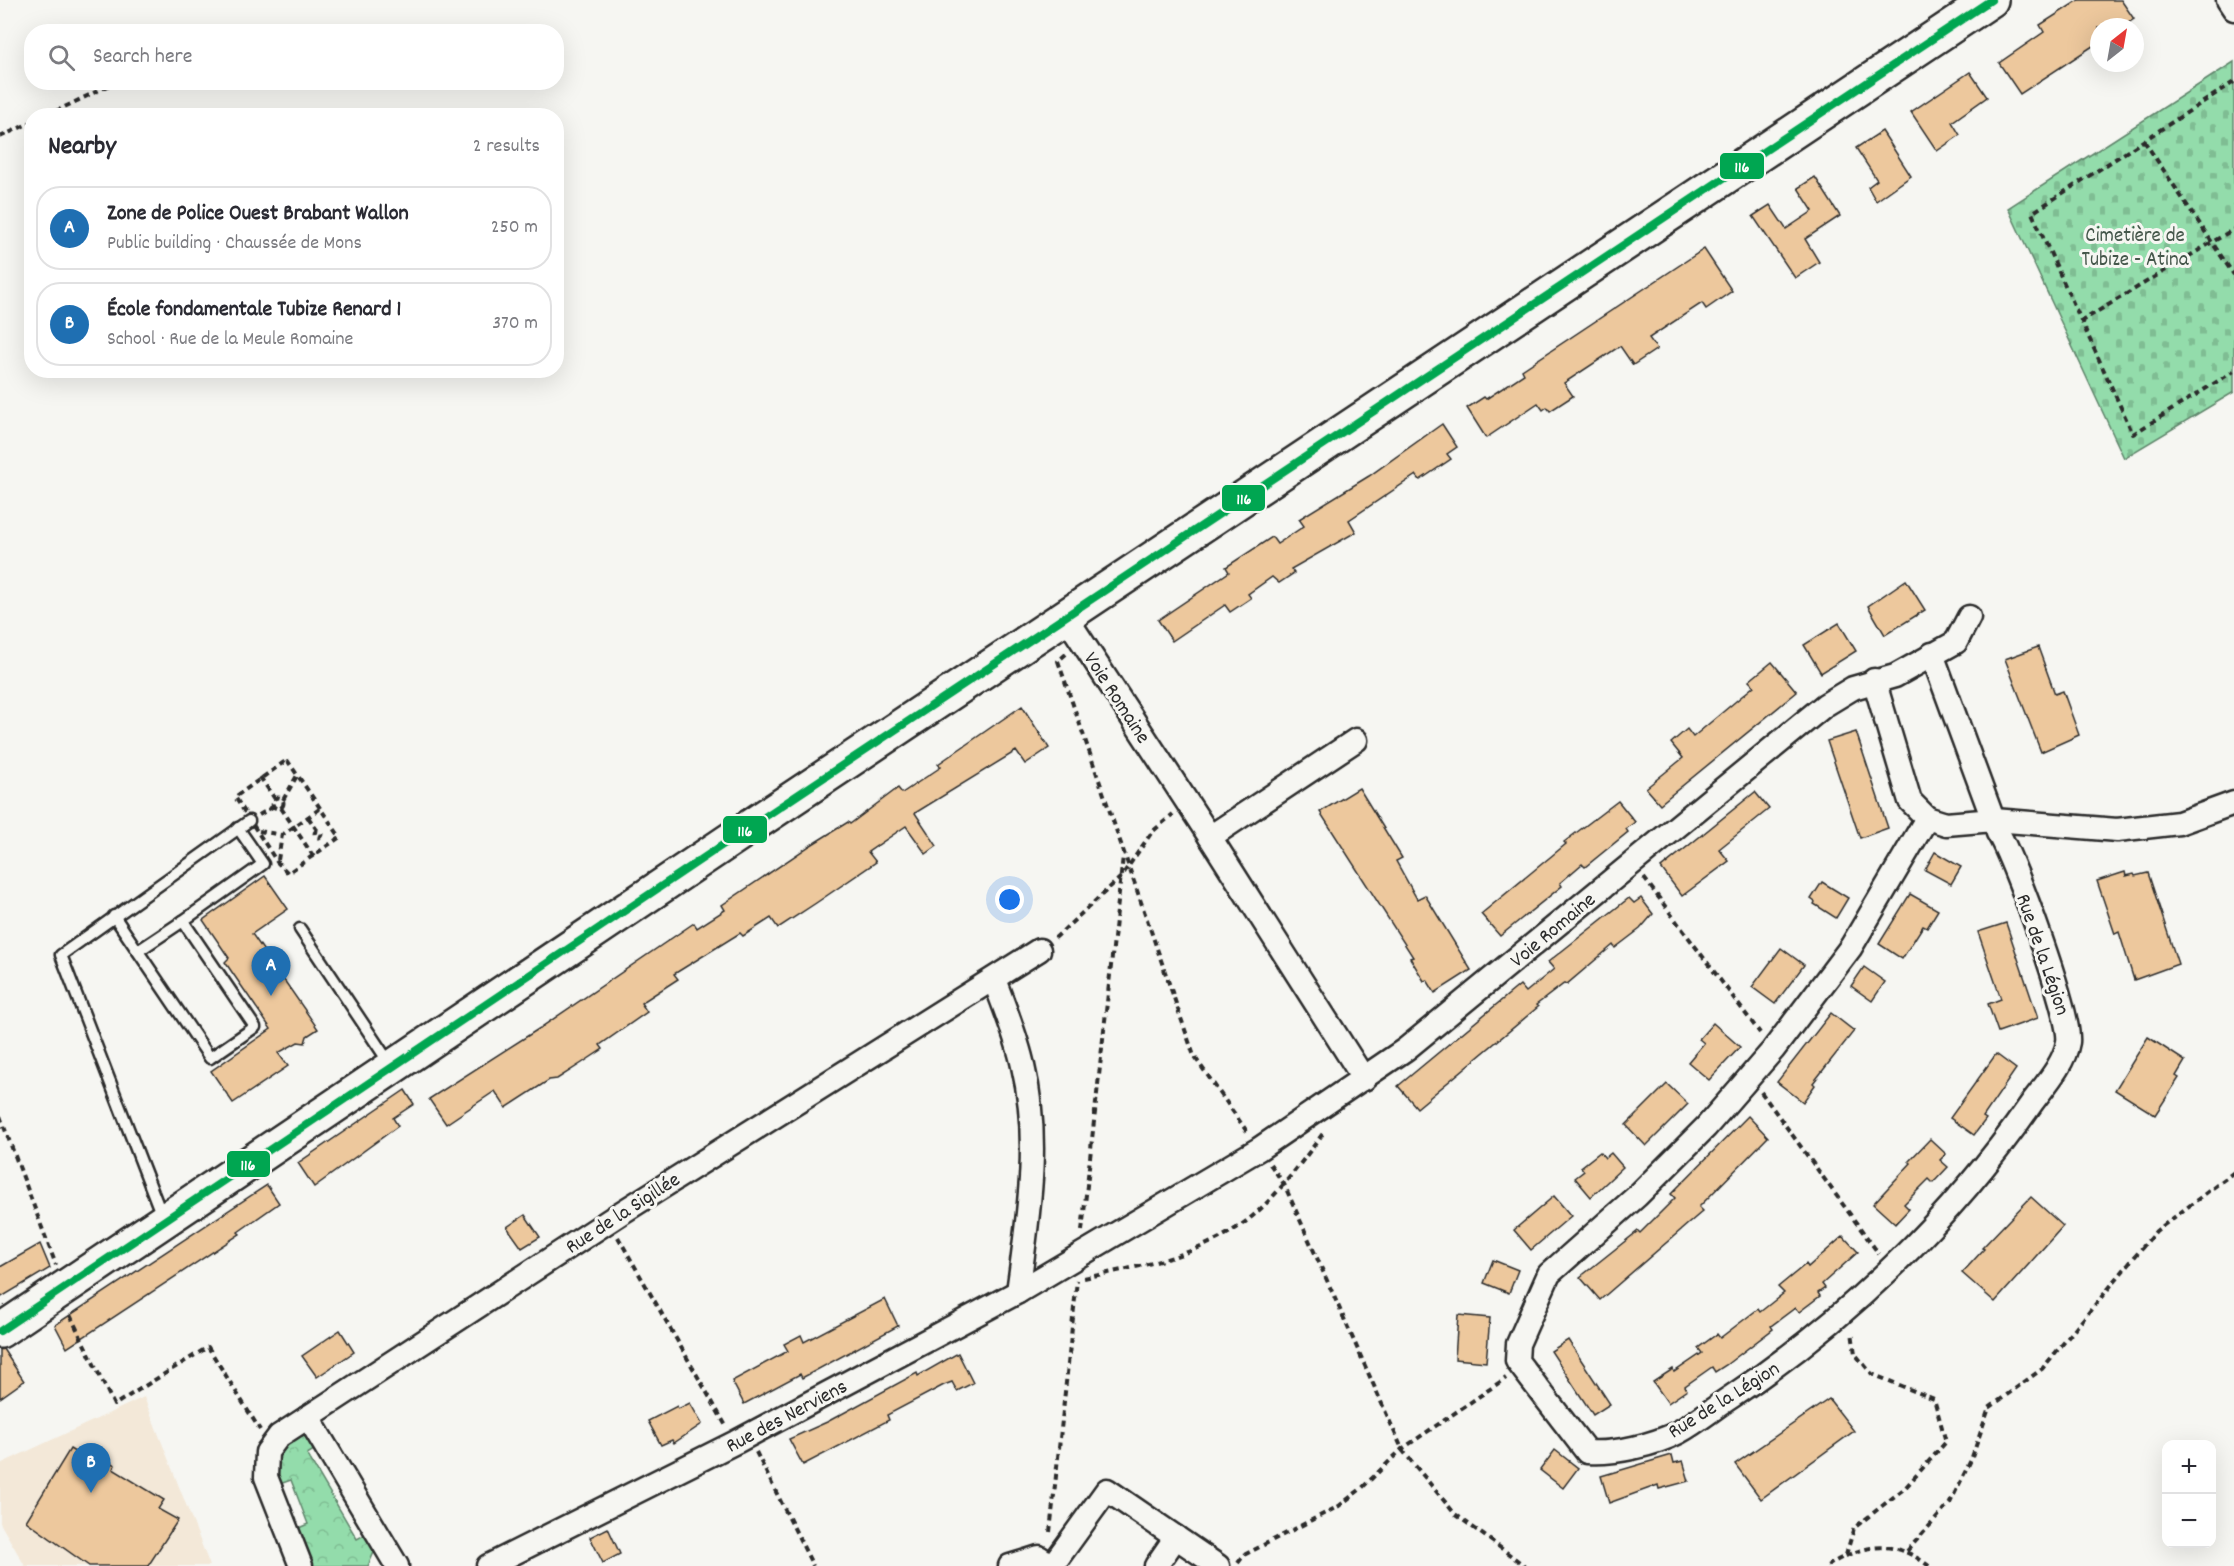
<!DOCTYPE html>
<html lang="en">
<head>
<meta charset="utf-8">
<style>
  :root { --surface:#fff; --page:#f7f7f7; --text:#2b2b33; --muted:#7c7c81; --line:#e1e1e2; --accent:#1f6fb2 }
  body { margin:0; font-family:Dekko,sans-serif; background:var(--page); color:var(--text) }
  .controls { position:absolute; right:18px; bottom:18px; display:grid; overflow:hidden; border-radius:12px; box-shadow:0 6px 24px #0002 }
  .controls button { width:54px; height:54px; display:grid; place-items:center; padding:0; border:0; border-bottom:2px solid var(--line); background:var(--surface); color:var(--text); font:30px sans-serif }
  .compass { position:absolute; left:2090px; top:18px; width:54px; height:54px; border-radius:50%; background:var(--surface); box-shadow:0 6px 24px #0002; rotate:31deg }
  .you { position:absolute; left:1010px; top:900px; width:21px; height:21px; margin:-15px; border:4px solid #fff; border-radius:50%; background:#1a73e8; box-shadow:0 0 0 9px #1a73e833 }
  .badge { display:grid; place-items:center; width:39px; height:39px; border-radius:50%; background:var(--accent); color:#fff; font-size:20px; font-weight:700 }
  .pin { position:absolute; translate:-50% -50px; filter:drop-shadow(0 2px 3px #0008) }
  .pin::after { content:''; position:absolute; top:32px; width:21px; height:18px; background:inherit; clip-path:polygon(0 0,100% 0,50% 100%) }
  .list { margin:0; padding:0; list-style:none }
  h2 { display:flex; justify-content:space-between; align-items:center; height:78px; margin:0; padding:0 24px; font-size:26px }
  h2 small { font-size:20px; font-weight:400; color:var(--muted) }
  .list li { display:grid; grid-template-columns:39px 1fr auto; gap:18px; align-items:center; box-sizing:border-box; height:84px; margin:0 12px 12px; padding:0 12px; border:2px solid var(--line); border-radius:24px }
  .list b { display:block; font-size:22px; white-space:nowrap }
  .list p { margin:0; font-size:20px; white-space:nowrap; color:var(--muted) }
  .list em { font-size:20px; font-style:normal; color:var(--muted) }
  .icon { flex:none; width:33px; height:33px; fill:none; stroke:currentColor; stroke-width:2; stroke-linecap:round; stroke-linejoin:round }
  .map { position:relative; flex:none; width:2234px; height:1566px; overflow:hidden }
  .search { position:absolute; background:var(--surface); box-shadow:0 6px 24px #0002; left:24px; top:24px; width:540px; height:66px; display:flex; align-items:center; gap:15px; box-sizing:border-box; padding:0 21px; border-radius:24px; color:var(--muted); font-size:22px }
  .panel { position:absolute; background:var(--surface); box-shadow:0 6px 24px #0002; left:24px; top:108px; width:540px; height:270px; border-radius:24px }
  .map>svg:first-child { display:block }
</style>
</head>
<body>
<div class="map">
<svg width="2234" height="1566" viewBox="0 0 2234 1566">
  <defs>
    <pattern id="forest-crowns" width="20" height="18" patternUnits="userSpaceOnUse" patternTransform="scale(1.5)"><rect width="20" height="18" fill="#93dcab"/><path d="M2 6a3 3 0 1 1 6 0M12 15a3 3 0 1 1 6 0" fill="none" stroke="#7fbd93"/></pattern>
    <pattern id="cemetery-stones" width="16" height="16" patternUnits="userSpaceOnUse" patternTransform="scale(1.5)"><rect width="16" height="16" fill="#93dcab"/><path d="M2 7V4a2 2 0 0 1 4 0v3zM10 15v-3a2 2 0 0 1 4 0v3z" fill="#7fbd93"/></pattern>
  </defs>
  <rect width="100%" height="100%" fill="#f6f6f2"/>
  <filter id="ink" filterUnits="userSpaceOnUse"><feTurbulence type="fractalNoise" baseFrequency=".0167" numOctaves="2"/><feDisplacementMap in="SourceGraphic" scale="12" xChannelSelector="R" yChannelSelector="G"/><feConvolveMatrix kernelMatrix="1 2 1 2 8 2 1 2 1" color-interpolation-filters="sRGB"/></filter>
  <g filter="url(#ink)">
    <path fill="#f3e8d8" d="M144 1397 210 1566H25L0 1523V1464Z"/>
    <path fill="url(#forest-crowns)" stroke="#5f846b" stroke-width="1.5" d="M301 1436 310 1438 319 1447 307 1454 357 1539 370 1532 375 1550 368 1566H313L306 1560 294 1530 308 1524 291 1480 277 1485 275 1454 293 1437Z"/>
    <path fill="url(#cemetery-stones)" stroke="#5f846b" stroke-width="1.5" d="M2234 62V392L2124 458 2008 208Z"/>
    <g fill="#edc89d" stroke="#2b2b2b" stroke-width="1.5">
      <path d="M2079 0H2121L2134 19 2122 27H2099V42L2020 94 1999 63 2044 32 2040 25Z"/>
      <path d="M1970 72 1987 97 1952 122 1960 135 1937 151 1911 112Z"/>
      <path d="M1882 131 1911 176 1876 201 1868 187 1877 180 1856 148Z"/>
      <path d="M1815 177 1840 216 1805 239 1819 262 1795 278 1753 216 1770 205 1786 229 1813 211 1798 188Z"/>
      <path d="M1704 249 1732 291 1706 309 1702 303 1649 338 1657 349 1633 365 1620 346 1564 383 1573 396 1550 411 1547 407 1543 410 1538 403 1486 438 1467 408 1484 397 1486 399 1524 374 1522 370Z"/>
      <path d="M1442 424 1457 447 1447 454 1451 459 1420 480 1416 475 1349 520 1356 532 1291 569 1294 573 1279 583 1272 577 1248 594 1251 598 1230 612 1225 605 1172 641 1158 620 1229 572 1226 567 1272 537 1277 544 1304 526 1299 519 1369 476Z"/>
      <path d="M1906 580 1925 610 1885 635 1868 606Z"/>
      <path d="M1839 623 1856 651 1821 673 1804 645Z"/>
      <path d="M2038 647 2055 694 2063 691 2079 735 2041 752 2005 659Z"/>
      <path d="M1772 662 1797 692 1660 804 1646 788 1683 758 1671 743 1687 729 1693 737 1754 686 1749 681Z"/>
      <path d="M1022 706 1049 748 1025 764 1016 751 915 813 937 846 926 854 906 826 868 852 876 862 816 903 778 928 771 918 743 936 740 933 674 974 678 979 641 1003 647 1012 600 1045 603 1049 582 1063 557 1079 549 1080 506 1108 495 1091 446 1124 429 1099 540 1028 694 923 697 928 725 910 722 905 811 845 848 822 850 824 898 788 902 793 941 767 938 764Z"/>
      <path d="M1856 732 1888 828 1860 838 1827 741Z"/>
      <path d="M1359 788 1402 858 1396 861 1417 899 1425 895 1471 970 1435 993 1427 980 1424 981 1410 958 1413 957 1320 812Z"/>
      <path d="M1755 792 1769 809 1719 849 1729 861 1682 896 1661 868Z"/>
      <path d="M1618 801 1635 822 1626 829 1628 832 1585 867 1582 864 1560 883 1562 886 1500 936 1481 914 1566 844 1564 842Z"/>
      <path d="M1935 852 1961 867 1951 884 1925 870Z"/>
      <path d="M2125 872 2126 876 2134 874 2135 876 2148 873 2178 964 2134 980 2119 932 2115 934 2097 881Z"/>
      <path d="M265 876 288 909 252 934 318 1029 307 1036 305 1043 298 1042 278 1053 288 1066 233 1103 211 1071 271 1029 225 962 229 958 203 920Z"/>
      <path d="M1822 882 1848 898 1836 918 1814 904 1815 902 1811 899Z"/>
      <path d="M1910 894 1938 910 1927 928 1923 926 1902 959 1879 944Z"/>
      <path d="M1629 898 1634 903 1641 898 1653 914 1640 929 1615 948 1613 945 1567 984 1565 983 1536 1005 1538 1007 1417 1108 1398 1086 1520 985 1526 992 1554 969 1548 962Z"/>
      <path d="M2006 923 2038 1018 1998 1032 1988 1004 2001 999 1978 932Z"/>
      <path d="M1781 948 1804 965 1775 1004 1752 987Z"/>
      <path d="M1864 967 1885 982 1872 1001 1851 986Z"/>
      <path d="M1831 1013 1854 1031 1813 1083 1815 1085 1803 1102 1777 1082Z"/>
      <path d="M1713 1023 1740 1047 1709 1080 1688 1062 1704 1043 1699 1039Z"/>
      <path d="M2148 1037 2185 1061 2176 1076 2179 1078 2155 1115 2115 1090Z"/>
      <path d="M1996 1054 2016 1069 1983 1117 1986 1119 1974 1135 1950 1118Z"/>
      <path d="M1667 1084 1688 1104 1646 1146 1626 1125Z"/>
      <path d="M405 1090 414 1104 393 1118 398 1126 314 1187 298 1163Z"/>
      <path d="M1748 1116 1768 1137 1699 1207 1703 1211 1600 1300 1580 1277 1638 1231 1640 1233 1675 1198 1671 1194Z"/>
      <path d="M1930 1139 1946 1154 1940 1160 1948 1167 1933 1183 1929 1179 1904 1204 1909 1209 1895 1224 1873 1204 1911 1163 1909 1161Z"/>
      <path d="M1600 1152 1605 1158 1611 1153 1623 1167 1591 1197 1575 1178 1584 1171 1581 1167Z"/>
      <path d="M267 1185 279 1203 238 1232 240 1234 67 1348 55 1325Z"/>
      <path d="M1554 1196 1571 1216 1531 1250 1514 1230Z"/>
      <path d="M2031 1197 2063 1226 1995 1302 1962 1273 1984 1249 1982 1248Z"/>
      <path d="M525 1215 540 1237 522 1248 507 1227Z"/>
      <path d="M1843 1236 1858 1252 1822 1284 1825 1288 1818 1293 1820 1296 1799 1312 1795 1308 1771 1326 1773 1329 1726 1365 1715 1372 1712 1367 1685 1386 1687 1390 1668 1403 1653 1382 1673 1369 1674 1372 1702 1353 1698 1348 1717 1334 1720 1338 1758 1309 1760 1312 1784 1293 1778 1287 1806 1264 1808 1267Z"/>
      <path d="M40 1244 50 1268 0 1298V1267Z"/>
      <path d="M1493 1260 1518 1270 1509 1293 1484 1283Z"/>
      <path d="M885 1299 898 1326 802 1378 800 1374 744 1404 732 1381 788 1351 784 1344 801 1335 804 1342Z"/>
      <path d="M1458 1315 1490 1318 1486 1362 1455 1359Z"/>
      <path d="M340 1330 354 1352 317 1377 302 1356Z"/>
      <path d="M1568 1340 1610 1404 1593 1415 1551 1351Z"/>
      <path d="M3 1349 24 1381 0 1398V1350Z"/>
      <path d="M958 1353 973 1383 957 1391 952 1382 944 1385 887 1415 889 1420 803 1465 789 1439 827 1422 917 1373 918 1376Z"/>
      <path d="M1829 1399 1854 1431 1761 1499 1735 1464Z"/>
      <path d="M690 1403 702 1424 674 1443 672 1440 661 1445 648 1421 677 1406 678 1409Z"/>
      <path d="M70 1449 86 1459 91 1451 115 1465 113 1469 164 1500 158 1509 178 1520 148 1566H89L26 1521Z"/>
      <path d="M1555 1450 1578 1468 1563 1488 1540 1470Z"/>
      <path d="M1672 1455 1674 1463 1683 1461 1689 1481 1659 1489 1658 1485 1609 1503 1601 1476Z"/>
      <path d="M608 1528 620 1554 603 1563 590 1537Z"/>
    </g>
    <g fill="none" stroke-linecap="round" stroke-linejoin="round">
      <defs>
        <g id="lane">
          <path d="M114 916 210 1058 255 1027 183 921 263 864 238 828"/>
          <path d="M300 929 390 1064"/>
          <path d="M138 951 183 921"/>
          <path d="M162 1216 61 955 249 821"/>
        </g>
        <g id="street">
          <path d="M2228 0 2234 9"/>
          <path d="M1066 617 1210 837 1364 1079"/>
          <path d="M1874 680 1910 801 1927 818 1851 947 1773 1050 1706 1127 1637 1196 1549 1274 1518 1344 1517 1361 1587 1452C1615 1454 1654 1445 1679 1432 1697 1422 1714 1408 1731 1397 1847 1320 1952 1218 2031 1104 2044 1086 2064 1065 2068 1042 2072 1017 2014 859 1998 833L1932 654"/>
          <path d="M1927 818 1946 824 1994 820 2117 830 2179 823 2234 803"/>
          <path d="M1210 837 1356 740"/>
          <path d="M994 979C1004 1007 1017 1037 1023 1066 1041 1141 1028 1217 1018 1292"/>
          <path d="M308 1417 397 1566"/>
          <path d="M301 1566 266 1477 267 1452 279 1436 621 1213 1039 950"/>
          <path d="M488 1566 736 1442 1018 1292 1259 1149 1406 1049 1825 705 1853 688 1895 676 1956 642 1969 617"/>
          <path d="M1010 1566 1039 1557 1052 1566"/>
          <path d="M1052 1566 1107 1490 1218 1566"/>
          <path d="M1156 1566 1176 1537"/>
        </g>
        <path id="primary" d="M0 1331 727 842 1991 0"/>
      </defs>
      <use href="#lane" stroke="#2b2b2b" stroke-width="15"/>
      <use href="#street" stroke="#2b2b2b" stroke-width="27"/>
      <use href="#primary" stroke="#2b2b2b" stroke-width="38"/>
      <g stroke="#2b2b2b" stroke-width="4" stroke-dasharray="6 4.5" stroke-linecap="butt">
        <path d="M2234 82 2032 213 2133 434 2234 371"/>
        <path d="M46 116 116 82"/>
        <path d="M0 137 32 122"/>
        <path d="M2144 141 2234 275"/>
        <path d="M2080 322 2234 229"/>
        <path d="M1066 654 1058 661 1194 1056 1248 1133"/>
        <path d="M287 760 340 837 288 873 277 862 235 797Z"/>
        <path d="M260 777 275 799"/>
        <circle cx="278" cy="803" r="5.5"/>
        <path d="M283 800 298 774"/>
        <path d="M281 808 314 857"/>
        <path d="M259 815 274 806"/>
        <path d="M308 817 317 830"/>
        <circle cx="318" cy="834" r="3.5"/>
        <path d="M259 831 282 835 321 808"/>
        <path d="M278 860 282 835"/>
        <path d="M1644 878 1760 1033"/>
        <path d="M1055 938 1121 877 1152 832 1173 814"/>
        <path d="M1761 1092 1879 1254"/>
        <path d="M0 1116 56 1265"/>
        <path d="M1270 1164 1284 1184 1403 1451 1455 1514 1525 1566"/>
        <path d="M1082 1231 1123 856"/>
        <path d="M618 1237 726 1426"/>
        <path d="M1084 1278C1136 1267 1190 1258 1235 1229 1269 1208 1301 1163 1324 1132"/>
        <path d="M70 1315 114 1405 208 1347 260 1430"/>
        <path d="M756 1452 813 1566"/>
        <path d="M1050 1532 1077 1280"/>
        <path d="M1907 1551 1950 1503 1971 1460 1989 1408 2042 1369 2156 1231 2234 1172"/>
        <path d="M1846 1555 1854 1528 1905 1488 1946 1442 1934 1399 1872 1374 1855 1354 1852 1332"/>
        <path d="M1238 1563 1244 1555 1339 1506 1362 1488 1402 1449 1506 1378"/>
        <path d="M1827 1566C1864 1544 1893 1538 1929 1566"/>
      </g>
      <use href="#lane" stroke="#f6f6f2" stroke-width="10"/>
      <use href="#street" stroke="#f6f6f2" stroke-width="22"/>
      <use href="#primary" stroke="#f6f6f2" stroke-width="33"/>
      <defs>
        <path id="bus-1" d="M0 1331 727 842 1991 0"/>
      </defs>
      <use href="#bus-1" stroke="#f6f6f2" stroke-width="12"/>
      <use href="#bus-1" stroke="#00a651" stroke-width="8"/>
    </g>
  </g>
  <g text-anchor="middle" stroke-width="6" stroke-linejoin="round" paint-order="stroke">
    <g font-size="21" fill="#45574b" stroke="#f6f6f2">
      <text x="2135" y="241">Cimetière de<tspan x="2135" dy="24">Tubize - Atina</tspan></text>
    </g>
    <g font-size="21" fill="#2b2b2b" stroke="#f6f6f2">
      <text transform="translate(1118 697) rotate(57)" y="7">Voie Romaine</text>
      <text transform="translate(1552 929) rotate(-40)" y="7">Voie Romaine</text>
      <text transform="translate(2044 954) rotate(71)" y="7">Rue de la Légion</text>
      <text transform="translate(622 1212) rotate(-33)" y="7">Rue de la Sigillée</text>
      <text transform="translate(1723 1399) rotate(-32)" y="7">Rue de la Légion</text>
      <text transform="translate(786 1415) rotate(-28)" y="7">Rue des Nerviens</text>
    </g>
  </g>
  <g stroke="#f6f6f2" stroke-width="2">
    <rect x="1719" y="152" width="46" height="28" rx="6" fill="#00a651"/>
    <rect x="1221" y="484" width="45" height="28" rx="6" fill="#00a651"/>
    <rect x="722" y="815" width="46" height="29" rx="6" fill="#00a651"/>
    <rect x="226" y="1150" width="45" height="28" rx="6" fill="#00a651"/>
  </g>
  <g font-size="16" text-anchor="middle" font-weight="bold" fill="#fff">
    <text x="1742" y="172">116</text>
    <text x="1244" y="504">116</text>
    <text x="745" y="836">116</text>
    <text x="248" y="1170">116</text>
  </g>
</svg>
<div class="controls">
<button>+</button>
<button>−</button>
</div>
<svg class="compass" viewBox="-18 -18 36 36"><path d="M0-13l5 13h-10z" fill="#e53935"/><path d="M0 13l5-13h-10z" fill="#7c7c81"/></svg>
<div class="you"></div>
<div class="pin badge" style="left:271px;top:996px">A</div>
<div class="pin badge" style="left:91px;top:1493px">B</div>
<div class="search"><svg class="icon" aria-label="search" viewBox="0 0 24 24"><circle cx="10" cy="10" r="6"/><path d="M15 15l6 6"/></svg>Search here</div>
<section class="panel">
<h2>Nearby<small>2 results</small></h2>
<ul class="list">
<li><span class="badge">A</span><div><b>Zone de Police Ouest Brabant Wallon</b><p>Public building · Chaussée de Mons</p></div><em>250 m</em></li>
<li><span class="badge">B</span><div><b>École fondamentale Tubize Renard 1</b><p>School · Rue de la Meule Romaine</p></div><em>370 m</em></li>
</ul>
</section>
</div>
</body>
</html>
